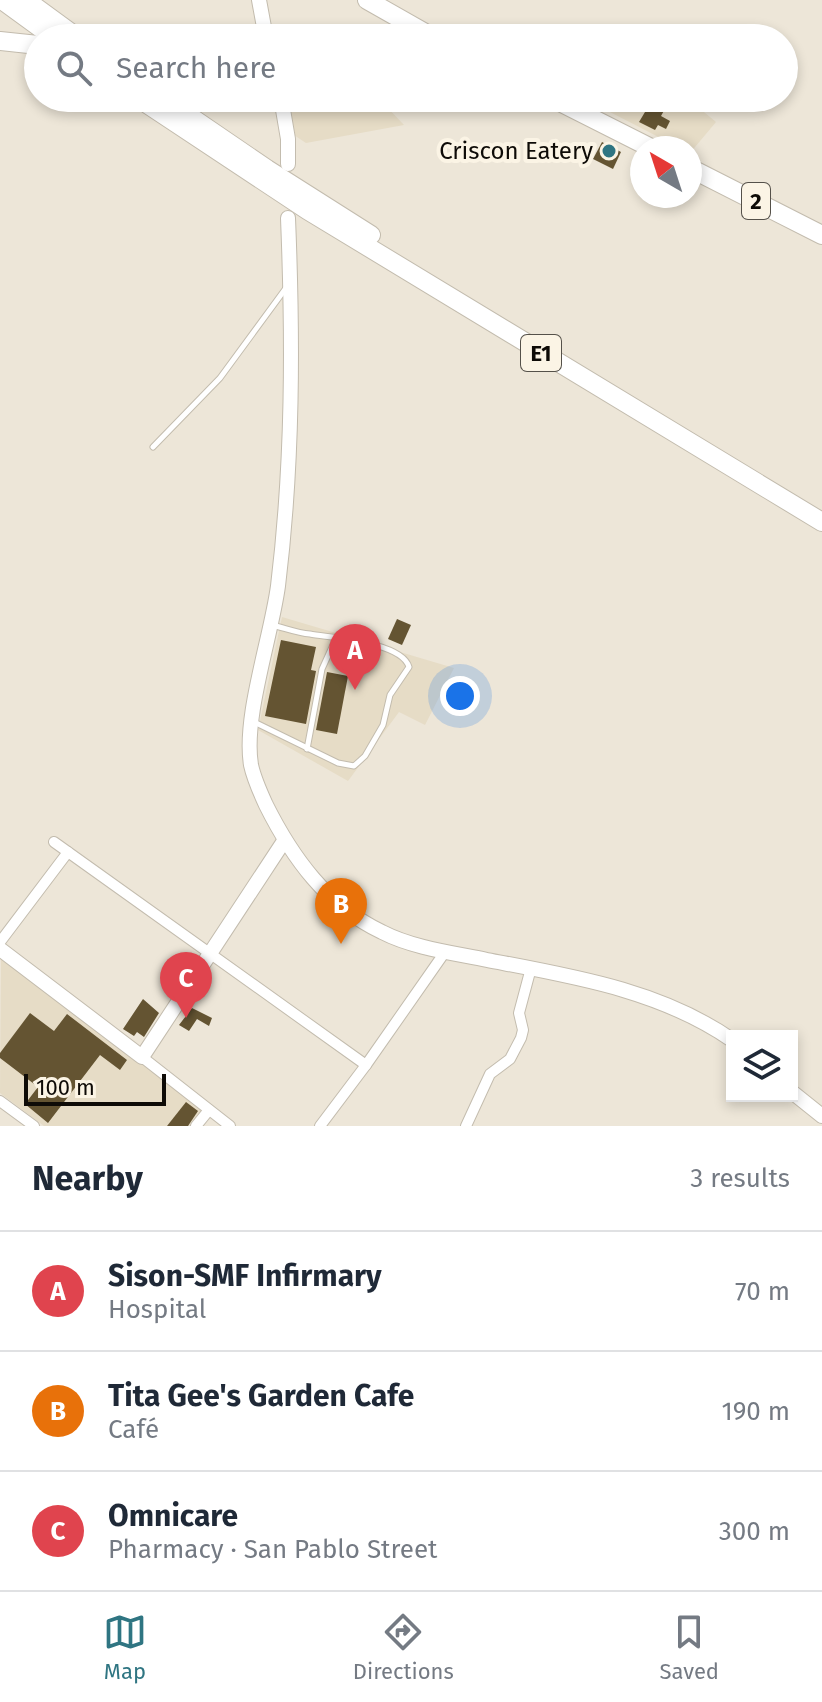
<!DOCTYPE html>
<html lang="en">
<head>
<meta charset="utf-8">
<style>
  :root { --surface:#fff; --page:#f2f2f3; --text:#1f2937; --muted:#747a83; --line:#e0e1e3; --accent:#2f7582 }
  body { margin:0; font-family:"Fira Sans",sans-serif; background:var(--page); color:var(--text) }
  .controls { position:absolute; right:24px; bottom:24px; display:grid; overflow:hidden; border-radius:0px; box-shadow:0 4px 12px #0003 }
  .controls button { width:72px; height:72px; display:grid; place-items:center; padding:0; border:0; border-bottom:2px solid var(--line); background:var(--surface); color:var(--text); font:40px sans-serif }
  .compass { position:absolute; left:630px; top:136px; width:72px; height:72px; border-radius:50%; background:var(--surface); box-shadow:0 4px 12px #0003; rotate:321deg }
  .scale { position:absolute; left:24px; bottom:20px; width:142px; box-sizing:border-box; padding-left:8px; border:4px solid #0e0b07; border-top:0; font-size:22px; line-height:28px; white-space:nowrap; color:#0e0b07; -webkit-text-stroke:6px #fbf4e5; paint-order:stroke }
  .you { position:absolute; left:460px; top:696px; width:28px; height:28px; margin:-20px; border:6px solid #fff; border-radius:50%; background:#1a73e8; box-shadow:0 0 0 12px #1a73e833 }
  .badge { display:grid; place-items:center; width:52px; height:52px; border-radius:50%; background:var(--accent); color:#fff; font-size:26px; font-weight:700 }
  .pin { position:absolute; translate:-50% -66px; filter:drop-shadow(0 2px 4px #0008) }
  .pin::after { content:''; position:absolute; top:42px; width:28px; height:24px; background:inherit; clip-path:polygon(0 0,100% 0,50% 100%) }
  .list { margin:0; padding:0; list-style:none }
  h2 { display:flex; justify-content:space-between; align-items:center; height:104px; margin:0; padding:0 32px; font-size:34px }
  h2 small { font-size:26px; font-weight:400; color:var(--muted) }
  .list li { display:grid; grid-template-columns:52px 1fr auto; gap:24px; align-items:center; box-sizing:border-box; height:120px; padding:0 32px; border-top:2px solid var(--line) }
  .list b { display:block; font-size:30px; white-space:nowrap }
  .list p { margin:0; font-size:26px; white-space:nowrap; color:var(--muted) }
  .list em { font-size:26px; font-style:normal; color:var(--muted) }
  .icon { flex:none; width:44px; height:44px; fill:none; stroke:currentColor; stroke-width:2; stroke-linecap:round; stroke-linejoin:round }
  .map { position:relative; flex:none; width:822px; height:1126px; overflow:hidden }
  .search { position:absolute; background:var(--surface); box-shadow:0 4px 12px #0003; left:24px; right:24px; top:24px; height:88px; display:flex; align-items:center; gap:20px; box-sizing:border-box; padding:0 28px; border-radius:44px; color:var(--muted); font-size:30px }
  .sheet { height:464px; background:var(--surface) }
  nav { display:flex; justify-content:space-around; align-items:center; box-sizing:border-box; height:112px; border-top:2px solid var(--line); background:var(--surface); font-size:22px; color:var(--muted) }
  nav a { display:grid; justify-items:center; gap:4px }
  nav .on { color:var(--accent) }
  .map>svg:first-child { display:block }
</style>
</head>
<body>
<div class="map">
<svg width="822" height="1126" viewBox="0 0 822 1126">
  <rect width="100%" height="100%" fill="#ede6d8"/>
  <g fill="#e6dcc6">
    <path d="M290 98H361L365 103 384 104 404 125 306 143 294 135Z"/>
    <path d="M618 98H687L716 122 690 153V148H680L606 110Z"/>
    <path d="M282 617 454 668 425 725 399 712 348 781 258 730Z"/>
    <path d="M1 956 203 1111 191 1126H44L0 1093Z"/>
  </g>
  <g fill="#645432">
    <path d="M618 98H671L661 116 670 121 666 129 658 125 655 130 639 122 645 112Z"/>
    <path d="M602 142 621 152 613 169 593 159Z"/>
    <path d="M397 619 411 625 402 645 388 639Z"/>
    <path d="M281 640 316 647 311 670 316 671 306 724 265 716Z"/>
    <path d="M327 672 348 676 337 734 316 730Z"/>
    <path d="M143 999 159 1013 144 1037 137 1032 134 1036 123 1029Z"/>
    <path d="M192 1008 212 1018 209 1026 197 1019 189 1031 179 1025Z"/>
    <path d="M30 1013 54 1031 67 1014 127 1060 120 1070 100 1055 48 1123 25 1104 38 1087 0 1058V1053Z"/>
    <path d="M186 1102 198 1111 188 1126H167Z"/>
  </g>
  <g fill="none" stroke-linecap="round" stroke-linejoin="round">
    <defs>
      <g id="lane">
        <path d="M153 447 220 378 286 288"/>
        <path d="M254 722 338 763 354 766 365 756 383 725 390 695 409 667C402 642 332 638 310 634 297 633 285 628 272 625"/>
        <path d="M307 749 322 669 337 636"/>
      </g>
      <g id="street">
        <path d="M54 842 366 1065"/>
        <path d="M0 942 68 852"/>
        <path d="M142 1057 230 1126"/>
        <path d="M0 1101 34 1126"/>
        <path d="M196 1126 209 1110"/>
        <path d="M320 1126 366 1065 445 952"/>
        <path d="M466 1126 490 1074 510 1059 521 1038 523 1030 519 1013 531 968"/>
      </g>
      <g id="secondary">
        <path d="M259 0 266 38"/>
        <path d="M281 98 288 139V164"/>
        <path d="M288 218C293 341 293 463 278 586 271 638 243 717 251 765 254 779 260 792 266 805 292 857 327 906 382 932 413 948 453 953 487 960 571 976 660 990 732 1040"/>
        <path d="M0 949 142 1057 284 841"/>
        <path d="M792 1092 822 1116"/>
      </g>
      <g id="highway">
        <path d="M2 0 54 38"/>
        <path d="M26 0 78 38"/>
        <path d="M367 0 434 38"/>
        <path d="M0 41 38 45"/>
        <path d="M138 98 307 210 822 522"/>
        <path d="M163 98 267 169 371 235"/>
        <path d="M552 98 651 148"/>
        <path d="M690 168 822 235"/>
      </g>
    </defs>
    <use href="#lane" stroke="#c3bcae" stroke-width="7"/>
    <use href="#street" stroke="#c3bcae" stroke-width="12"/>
    <use href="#secondary" stroke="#c3bcae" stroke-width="16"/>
    <use href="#highway" stroke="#c3bcae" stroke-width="20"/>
    <use href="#lane" stroke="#fff" stroke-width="5"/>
    <use href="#street" stroke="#fff" stroke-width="10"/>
    <use href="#secondary" stroke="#fff" stroke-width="14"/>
    <use href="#highway" stroke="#fff" stroke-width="18"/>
  </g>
  <circle fill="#2f7582" stroke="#fbf4e5" stroke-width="3" cx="609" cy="151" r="8"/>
  <g text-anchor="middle" stroke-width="8" stroke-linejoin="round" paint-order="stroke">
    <g fill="#fbf4e5" stroke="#55514a" stroke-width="2">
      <rect x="742" y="183" width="28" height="36" rx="6"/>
      <rect x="521" y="335" width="40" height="36" rx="6"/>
    </g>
    <g font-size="22" font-weight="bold" fill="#0e0b07">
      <text x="756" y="209">2</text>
      <text x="541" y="361">E1</text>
    </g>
    <g font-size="24" fill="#0e0b07" stroke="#fbf4e5" text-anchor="end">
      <text x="593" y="159">Criscon Eatery</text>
    </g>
  </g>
</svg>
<div class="controls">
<button><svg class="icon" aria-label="layers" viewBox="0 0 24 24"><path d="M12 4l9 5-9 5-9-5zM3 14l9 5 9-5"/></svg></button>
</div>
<svg class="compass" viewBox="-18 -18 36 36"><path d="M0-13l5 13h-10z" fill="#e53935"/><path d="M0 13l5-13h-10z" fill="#747a83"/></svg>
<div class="scale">100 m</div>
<div class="you"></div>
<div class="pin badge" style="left:355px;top:690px;background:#e0444e">A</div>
<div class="pin badge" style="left:341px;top:944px;background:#e8710a">B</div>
<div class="pin badge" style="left:186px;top:1018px;background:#e0444e">C</div>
<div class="search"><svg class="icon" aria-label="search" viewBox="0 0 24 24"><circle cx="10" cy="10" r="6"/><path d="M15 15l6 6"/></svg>Search here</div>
</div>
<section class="sheet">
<h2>Nearby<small>3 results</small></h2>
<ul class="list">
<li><span class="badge" style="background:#e0444e">A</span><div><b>Sison-SMF Infirmary</b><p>Hospital</p></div><em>70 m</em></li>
<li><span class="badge" style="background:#e8710a">B</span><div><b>Tita Gee's Garden Cafe</b><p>Café</p></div><em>190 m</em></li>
<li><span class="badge" style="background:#e0444e">C</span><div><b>Omnicare</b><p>Pharmacy · San Pablo Street</p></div><em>300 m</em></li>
</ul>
</section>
<nav>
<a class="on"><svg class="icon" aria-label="map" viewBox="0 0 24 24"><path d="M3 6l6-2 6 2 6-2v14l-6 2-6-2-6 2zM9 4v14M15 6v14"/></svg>Map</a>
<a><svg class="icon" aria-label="directions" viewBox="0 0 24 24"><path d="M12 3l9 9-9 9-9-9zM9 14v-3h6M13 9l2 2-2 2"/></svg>Directions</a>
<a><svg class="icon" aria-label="saved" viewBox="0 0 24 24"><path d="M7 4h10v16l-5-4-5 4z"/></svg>Saved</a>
</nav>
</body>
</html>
